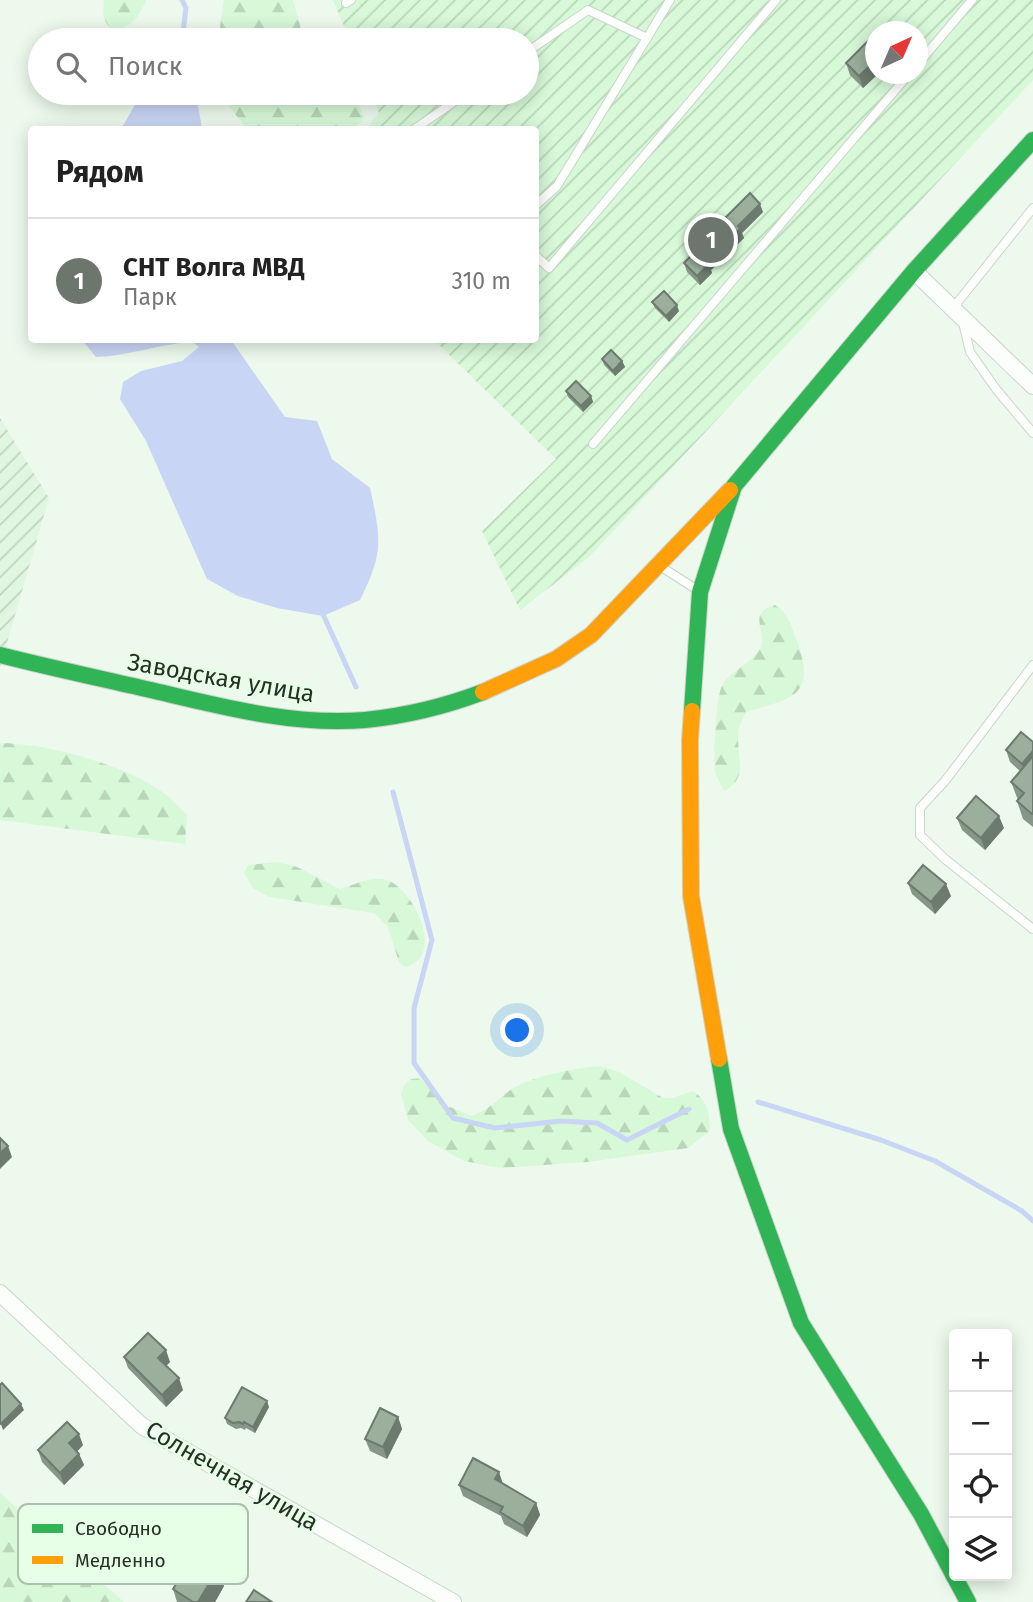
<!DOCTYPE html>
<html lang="ru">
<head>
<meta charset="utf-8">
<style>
  :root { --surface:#fff; --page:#f2f2f2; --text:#222; --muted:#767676; --line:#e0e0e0; --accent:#6c766c }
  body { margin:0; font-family:"Fira Sans",sans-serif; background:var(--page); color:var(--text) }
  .controls { position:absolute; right:21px; bottom:21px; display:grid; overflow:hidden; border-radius:7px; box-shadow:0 4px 18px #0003 }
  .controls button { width:63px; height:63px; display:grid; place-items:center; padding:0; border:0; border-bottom:2px solid var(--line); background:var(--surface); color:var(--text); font:35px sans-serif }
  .compass { position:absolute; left:865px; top:21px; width:63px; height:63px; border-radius:50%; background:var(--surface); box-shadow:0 4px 18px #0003; rotate:44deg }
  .you { position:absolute; left:518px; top:1031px; width:24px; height:24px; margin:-18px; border:5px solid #fff; border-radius:50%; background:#1a73e8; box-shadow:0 0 0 10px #1a73e833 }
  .badge { display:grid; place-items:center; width:46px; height:46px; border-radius:50%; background:var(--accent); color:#fff; font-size:23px; font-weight:700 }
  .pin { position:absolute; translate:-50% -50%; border:4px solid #fff; box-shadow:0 2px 7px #0006 }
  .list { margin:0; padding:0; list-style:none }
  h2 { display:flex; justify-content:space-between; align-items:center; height:91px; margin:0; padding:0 28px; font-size:30px }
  h2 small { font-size:23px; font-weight:400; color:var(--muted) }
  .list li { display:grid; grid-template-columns:46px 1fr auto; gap:21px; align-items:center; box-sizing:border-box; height:126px; padding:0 28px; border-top:2px solid var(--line) }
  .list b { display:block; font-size:26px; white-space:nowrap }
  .list p { margin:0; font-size:23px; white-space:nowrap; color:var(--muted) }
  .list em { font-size:23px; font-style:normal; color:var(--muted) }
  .icon { flex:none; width:38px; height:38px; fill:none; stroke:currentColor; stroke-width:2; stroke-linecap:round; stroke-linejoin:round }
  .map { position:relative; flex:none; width:1033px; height:1602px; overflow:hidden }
  .search { position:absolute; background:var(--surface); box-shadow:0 4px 18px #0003; left:28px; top:28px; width:511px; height:77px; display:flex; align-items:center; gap:18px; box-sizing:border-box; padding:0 24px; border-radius:38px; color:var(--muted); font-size:26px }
  .panel { position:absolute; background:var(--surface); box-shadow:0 4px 18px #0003; left:28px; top:126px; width:511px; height:217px; border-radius:7px }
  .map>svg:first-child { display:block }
</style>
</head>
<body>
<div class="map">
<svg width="1033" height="1602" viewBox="0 0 1033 1602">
  <defs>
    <pattern id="industrial-furrows" width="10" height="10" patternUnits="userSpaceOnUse" patternTransform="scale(1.75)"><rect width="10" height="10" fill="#e0f6e0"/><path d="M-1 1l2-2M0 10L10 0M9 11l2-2" fill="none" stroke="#c0d3c0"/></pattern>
    <pattern id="forest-firs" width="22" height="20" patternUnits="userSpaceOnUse" patternTransform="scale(1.75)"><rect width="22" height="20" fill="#d7f9d8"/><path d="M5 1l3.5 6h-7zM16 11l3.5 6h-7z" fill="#b9d6b9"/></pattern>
    <pattern id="garden-furrows" width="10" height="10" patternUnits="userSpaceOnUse" patternTransform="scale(1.75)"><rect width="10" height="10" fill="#d7f9d8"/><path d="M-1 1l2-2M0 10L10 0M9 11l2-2" fill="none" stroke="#b9d6b9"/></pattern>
  </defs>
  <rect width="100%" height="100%" fill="#ecf9ec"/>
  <path fill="url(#industrial-furrows)" d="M0 418 49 498 0 667Z"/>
  <g fill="url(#forest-firs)">
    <path d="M104 0H146C133 36 98 42 104 0Z"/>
    <path d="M224 0H293L304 40H218Z"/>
    <path d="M222 93H342C353 97 361 106 364 117L355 129H247L231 109Z"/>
    <path d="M775 605C788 612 792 628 797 641 817 697 792 698 746 712 744 717 740 723 739 728 734 753 752 777 724 791 721 785 717 778 715 772 713 758 716 697 722 686 730 670 752 664 760 649 769 633 745 613 775 605Z"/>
    <path d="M0 743C49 744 123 764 164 793 172 799 180 808 187 815L185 844 0 820Z"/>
    <path d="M277 862 297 867 340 889C353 885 370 877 383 879 412 884 448 957 405 967L399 962 388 927 374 913 269 897 253 888 244 873 248 865Z"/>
    <path d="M601 1066 619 1072 663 1098H673L692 1091C708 1099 709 1114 710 1131L688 1148 587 1162 500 1168 464 1161 428 1141 408 1120 401 1094 404 1085 411 1079 420 1078 445 1105 472 1116C489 1109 495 1102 509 1091 531 1076 574 1068 601 1066Z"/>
    <path d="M0 1493 124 1602H0Z"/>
  </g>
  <path fill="url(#garden-furrows)" fill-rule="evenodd" d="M333 0H1033V80L589 557 520 610 482 531 556 459 434 340H536V130L366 129 379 113 371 93H527V40H350ZM876 32H918V74H876Z"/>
  <g fill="#c8d5f4">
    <path d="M153 93H192L197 99 202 129H121L135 105Z"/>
    <path d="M82 340H231L285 417 317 421 332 459 370 488C381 539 384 552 360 600L323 616 277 608 238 596 207 579 146 441 120 399 123 382 141 371 182 361 199 347 192 342C159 344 129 356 96 357Z"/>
  </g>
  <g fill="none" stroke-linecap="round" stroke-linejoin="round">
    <g stroke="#c8d5f4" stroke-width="5">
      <path d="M182 0 186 8 182 40"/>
      <path d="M322 612 356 687"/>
      <path d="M393 792 432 940 414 1008V1063L453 1118 495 1128 561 1121 597 1123 627 1140 689 1109"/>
      <path d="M758 1102 881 1140 935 1161 1022 1211 1033 1221"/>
    </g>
    <defs>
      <g id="lane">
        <path d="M346 3 351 0"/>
        <path d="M527 52 588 10 647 38"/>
        <path d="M918 64 972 0"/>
        <path d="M413 130 467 93"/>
        <path d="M536 205 557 186 670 0"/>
        <path d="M536 256 549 268 776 0"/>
        <path d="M953 308 1033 208"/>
        <path d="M963 322 970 352 996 389 1033 433"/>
        <path d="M593 444 909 74"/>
        <path d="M660 566 699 591"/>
        <path d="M1033 665 945 781 920 808V835L945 859 1033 929"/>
      </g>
      <g id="street">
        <path d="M914 271 1033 386"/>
        <path d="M0 1293 142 1426 453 1602"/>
      </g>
      <g id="fast">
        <path d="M0 655C51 668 103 679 155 691 223 707 295 726 365 720 405 716 446 706 483 692"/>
        <path d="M692 711 700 592 734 486 914 271 1033 140"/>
        <path d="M719 1059 731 1129 801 1323 921 1514 954 1576"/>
        <path d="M954 1576 968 1602"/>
      </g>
      <g id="slow">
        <path d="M483 692 556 659 591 635 730 490"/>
        <path d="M692 711 690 740 691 896 719 1059"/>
      </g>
    </defs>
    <use href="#lane" stroke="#cbd4cb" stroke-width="10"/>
    <use href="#street" stroke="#cbd4cb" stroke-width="18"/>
    <use href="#fast" stroke="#cbd4cb" stroke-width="18"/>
    <use href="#slow" stroke="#cbd4cb" stroke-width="18"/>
    <use href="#lane" stroke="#fcfefc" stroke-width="8"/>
    <use href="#street" stroke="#fcfefc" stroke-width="16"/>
    <use href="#fast" stroke="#30b455" stroke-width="16"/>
    <use href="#slow" stroke="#ff9f0a" stroke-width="16"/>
  </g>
  <g fill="#869687">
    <path d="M846 63 876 74H878L863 88 850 75Z"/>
    <path d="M763 212 742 233 744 238 711 270 712 273 700 285 687 272 684 263 711 236 710 233Z"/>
    <path d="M652 302 679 311 669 322 655 308Z"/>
    <path d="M602 359 622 361 625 367 615 376 604 365Z"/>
    <path d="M566 391 591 396 593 402 583 412 568 397Z"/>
    <path d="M1033 742V827L1023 819 1017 801 1018 800 1011 782 1020 771 1010 762 1006 750Z"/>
    <path d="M957 818 1004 828 985 850 962 830Z"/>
    <path d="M908 883 951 896 935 914 912 894Z"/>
    <path d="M124 1357 170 1362 166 1366 183 1390 166 1407 128 1368Z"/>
    <path d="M269 1407 255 1433 246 1428 245 1430 241 1428 236 1429 227 1424 225 1418Z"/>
    <path d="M398 1417 402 1429 387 1459 370 1451 365 1439Z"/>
    <path d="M83 1445 77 1451 79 1454 84 1465 64 1485 42 1462 38 1450Z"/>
    <path d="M503 1484 536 1503 540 1515 527 1537 504 1524 501 1516 463 1496 459 1485Z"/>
    <path d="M159 1535 161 1541 130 1570 107 1546 105 1540Z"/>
    <path d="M224 1586 215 1602H177L173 1589Z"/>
  </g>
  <g fill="#6d7a6e">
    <path d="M876 60V74H878L863 88 859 76Z"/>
    <path d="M760 204 763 212 742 233 744 238 711 270 712 273 700 285 697 276 707 262 738 226Z"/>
    <path d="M677 305 679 311 669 322 666 316Z"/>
    <path d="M622 361 625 367 615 376 613 371Z"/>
    <path d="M591 396 593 402 583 412 581 406Z"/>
    <path d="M1033 751V767L1026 775 1022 764Z"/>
    <path d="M999 816 1004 828 985 850 981 838Z"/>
    <path d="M946 884 951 896 935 914 931 902Z"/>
    <path d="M8 1146 12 1157 0 1169V1153Z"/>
    <path d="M166 1350 170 1362 163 1369 158 1358Z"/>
    <path d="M179 1378 183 1390 166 1407 162 1395Z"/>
    <path d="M267 1401 269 1407 255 1433 253 1427Z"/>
    <path d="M21 1404 24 1410 3 1430 1 1424Z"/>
    <path d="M398 1417 402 1429 387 1459 383 1447Z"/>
    <path d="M79 1434 83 1445 74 1455 69 1443Z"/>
    <path d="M79 1454 84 1465 64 1485 60 1473Z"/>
    <path d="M499 1472 503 1484 495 1479Z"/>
    <path d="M536 1503 540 1515 527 1537 523 1526Z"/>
    <path d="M159 1535 161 1541 130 1570 128 1564Z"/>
    <path d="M218 1569 224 1586 215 1602H198Z"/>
  </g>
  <g fill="#9caf9d" stroke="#6d7a6e" stroke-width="2">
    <path d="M869 40 876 47V60L859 76 846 63Z"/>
    <path d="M750 193 760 204 738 226 740 229 707 262 709 264 697 276 684 263 712 235 710 233Z"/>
    <path d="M664 291 677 305 666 316 652 302Z"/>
    <path d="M611 350 622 361 613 371 602 359Z"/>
    <path d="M576 381 591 396 581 406 566 391Z"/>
    <path d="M1021 732 1033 742V751L1022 764 1006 750Z"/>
    <path d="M1033 756V813L1032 814 1017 801 1024 793 1011 782Z"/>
    <path d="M976 796 999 816 981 838 957 818Z"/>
    <path d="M923 865 946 884 931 902 908 883Z"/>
    <path d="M0 1138 8 1146 0 1153Z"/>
    <path d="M148 1333 166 1350 158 1358 179 1378 162 1395 124 1357Z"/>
    <path d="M2 1383 21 1404 1 1424 0 1423V1385Z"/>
    <path d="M242 1387 267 1401 253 1427 244 1422 243 1424 239 1422 233 1423 225 1418Z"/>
    <path d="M380 1408 398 1417 383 1447 365 1439Z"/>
    <path d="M67 1422 79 1434 69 1443 79 1454 60 1473 38 1450Z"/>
    <path d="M473 1458 499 1472 495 1479 536 1503 523 1526 500 1512 503 1507 459 1485Z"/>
    <path d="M195 1554 218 1569 198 1602H193L173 1589Z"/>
    <path d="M254 1590 272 1602H246Z"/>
  </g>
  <g text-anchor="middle" stroke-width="5" stroke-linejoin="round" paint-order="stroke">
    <g font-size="24" fill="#273027" stroke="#e7fee7">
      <text transform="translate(221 678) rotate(10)" y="8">Заводская улица</text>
      <text transform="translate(232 1476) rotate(30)" y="8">Солнечная улица</text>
    </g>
  </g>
  <rect x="18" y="1504" width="230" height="80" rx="10" fill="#e7fee7" stroke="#adc0ad" stroke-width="2"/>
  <rect x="32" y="1524" width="31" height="9" fill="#30b455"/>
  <rect x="32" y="1556" width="31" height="8" fill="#ff9f0a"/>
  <g font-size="19" fill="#273027">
    <text x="75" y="1535">Свободно</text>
    <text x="75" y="1567">Медленно</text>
  </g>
</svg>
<div class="controls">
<button>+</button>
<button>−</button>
<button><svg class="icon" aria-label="locate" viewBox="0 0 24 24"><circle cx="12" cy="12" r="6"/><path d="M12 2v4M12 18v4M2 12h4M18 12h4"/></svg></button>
<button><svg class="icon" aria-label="layers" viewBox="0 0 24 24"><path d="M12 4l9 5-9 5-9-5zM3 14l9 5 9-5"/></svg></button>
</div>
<svg class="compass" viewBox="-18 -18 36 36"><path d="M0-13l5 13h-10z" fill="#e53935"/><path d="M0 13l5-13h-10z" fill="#767676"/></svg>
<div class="you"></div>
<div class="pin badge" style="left:711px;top:240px">1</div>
<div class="search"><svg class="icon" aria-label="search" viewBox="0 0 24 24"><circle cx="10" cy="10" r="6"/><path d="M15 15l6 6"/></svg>Поиск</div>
<section class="panel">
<h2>Рядом<small></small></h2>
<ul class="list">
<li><span class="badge">1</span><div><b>СНТ Волга МВД</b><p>Парк</p></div><em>310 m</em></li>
</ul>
</section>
</div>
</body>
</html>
